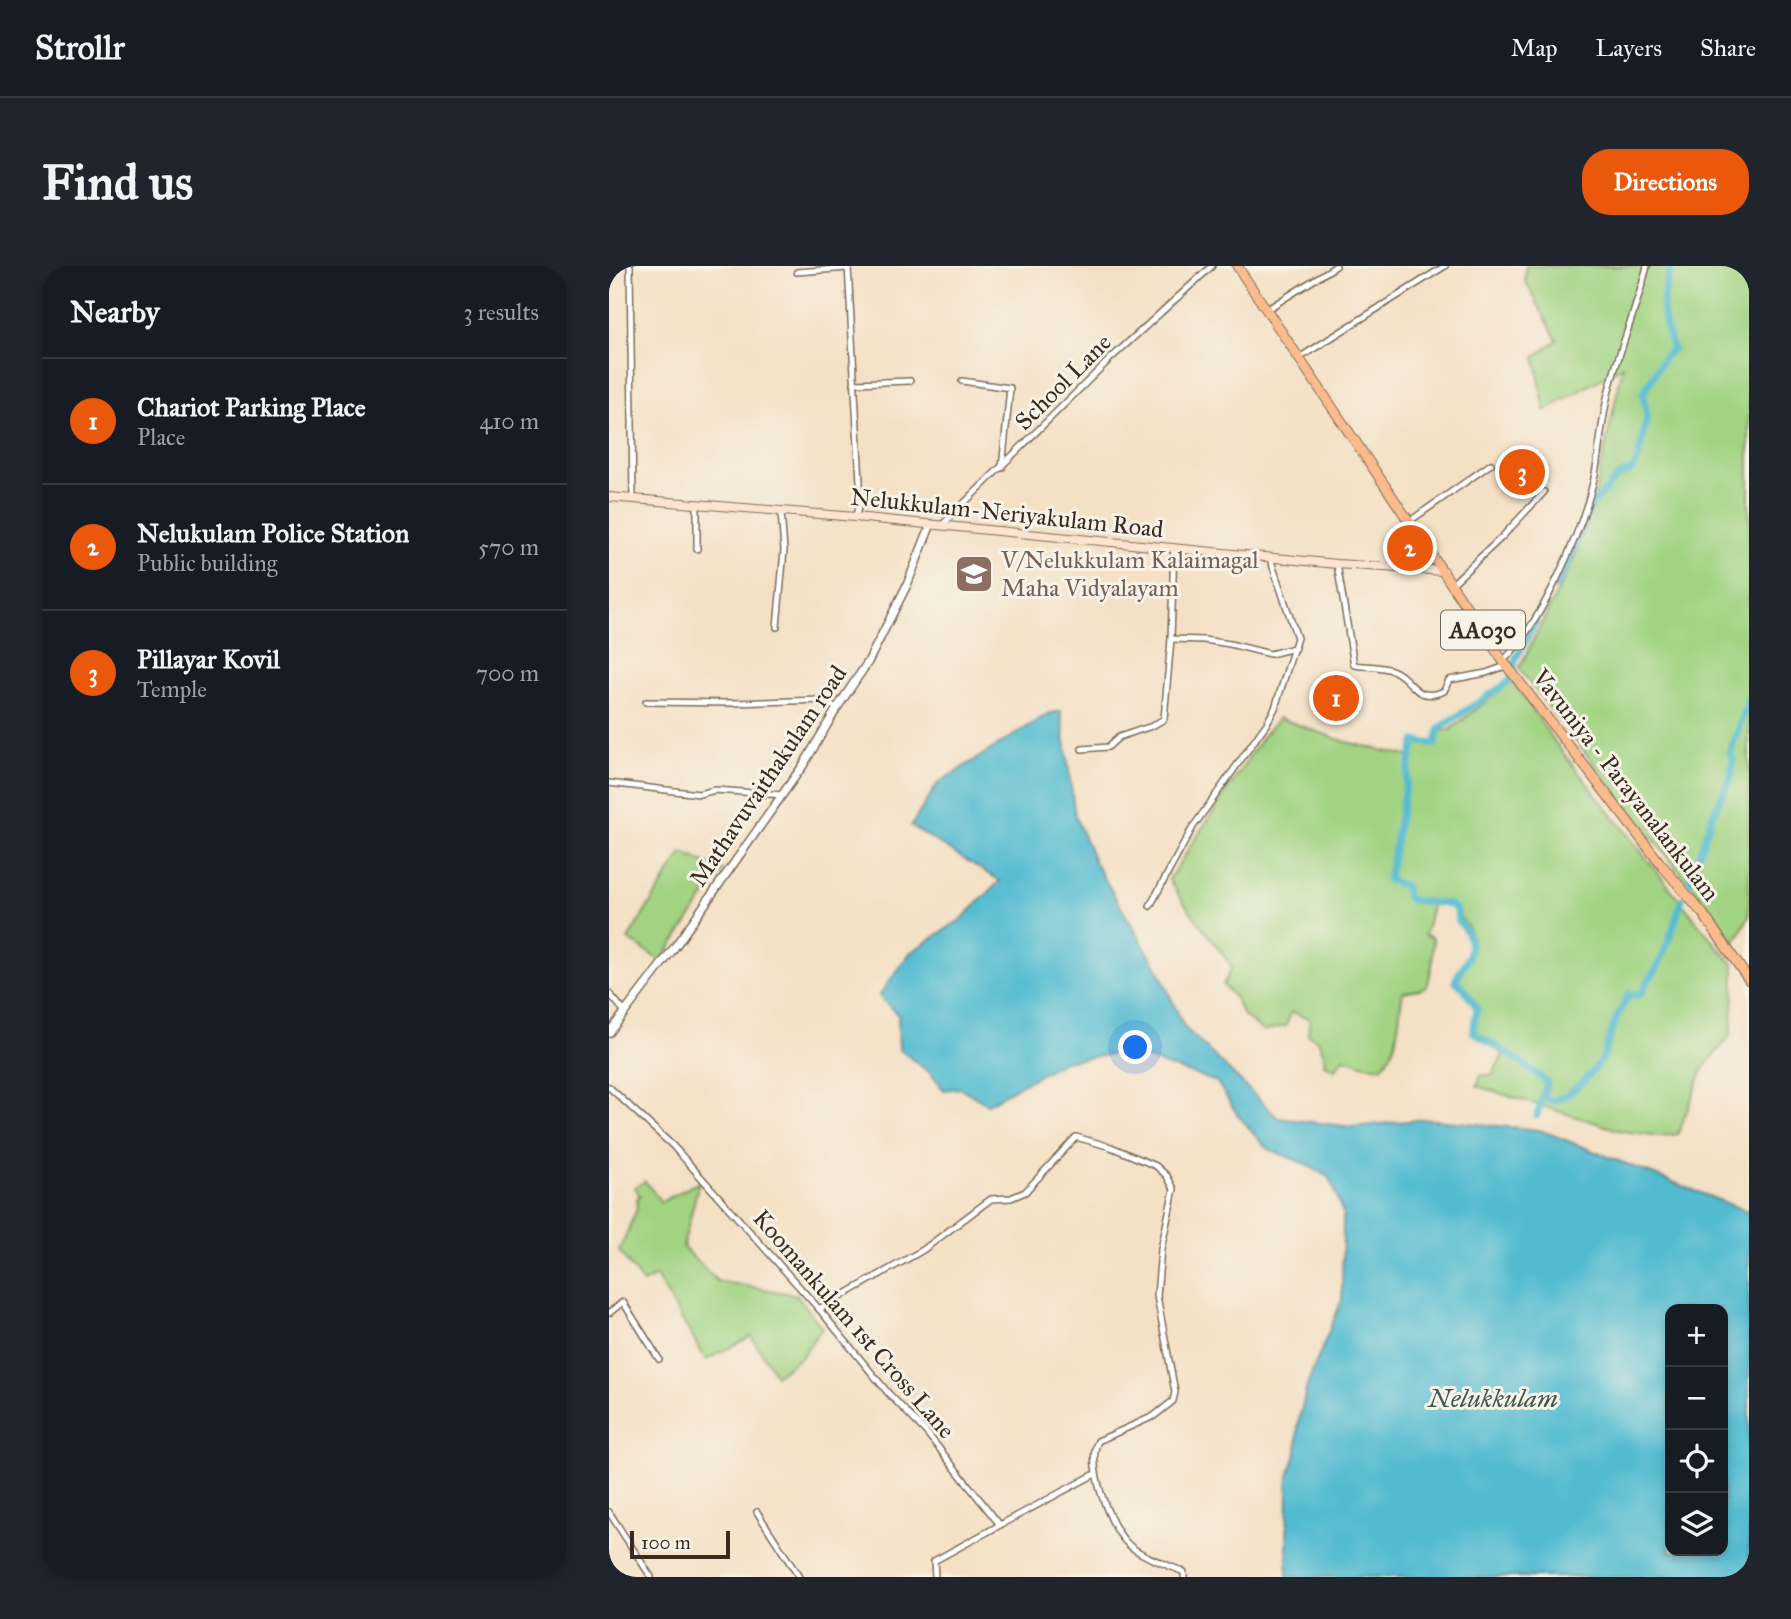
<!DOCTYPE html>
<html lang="en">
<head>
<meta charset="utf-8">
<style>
  :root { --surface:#171b24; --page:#20242c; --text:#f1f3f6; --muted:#9ea1a6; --line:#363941; --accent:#ea580c }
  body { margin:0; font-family:"IM FELL Great Primer",serif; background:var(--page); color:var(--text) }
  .controls { position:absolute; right:21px; bottom:21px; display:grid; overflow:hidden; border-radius:14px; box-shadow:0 4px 10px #0003 }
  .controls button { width:63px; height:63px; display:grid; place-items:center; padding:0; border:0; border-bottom:2px solid var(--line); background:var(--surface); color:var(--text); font:35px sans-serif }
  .scale { position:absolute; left:21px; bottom:18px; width:100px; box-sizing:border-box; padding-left:7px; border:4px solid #3b2a1e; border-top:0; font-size:19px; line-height:24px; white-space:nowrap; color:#3b2a1e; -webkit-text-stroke:5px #f7f3e8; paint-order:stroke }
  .you { position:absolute; left:527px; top:782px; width:24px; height:24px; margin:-18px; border:5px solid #fff; border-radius:50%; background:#1a73e8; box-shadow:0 0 0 10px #1a73e833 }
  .badge { display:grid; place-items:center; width:46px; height:46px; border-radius:50%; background:var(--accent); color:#fff; font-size:23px; font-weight:700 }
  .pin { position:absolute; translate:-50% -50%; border:4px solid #fff; box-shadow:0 2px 7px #0006 }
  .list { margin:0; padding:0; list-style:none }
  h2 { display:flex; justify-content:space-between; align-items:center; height:91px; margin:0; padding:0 28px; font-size:30px }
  h2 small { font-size:23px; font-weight:400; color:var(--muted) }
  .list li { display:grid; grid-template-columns:46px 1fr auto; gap:21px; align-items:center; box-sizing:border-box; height:126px; padding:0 28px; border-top:2px solid var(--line) }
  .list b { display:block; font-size:26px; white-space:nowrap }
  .list p { margin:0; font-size:23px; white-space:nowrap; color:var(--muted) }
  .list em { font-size:23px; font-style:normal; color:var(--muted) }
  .icon { flex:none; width:38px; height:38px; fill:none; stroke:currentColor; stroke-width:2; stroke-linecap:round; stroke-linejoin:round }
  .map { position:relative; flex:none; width:1140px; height:1311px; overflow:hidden; border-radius:28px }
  header { display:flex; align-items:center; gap:42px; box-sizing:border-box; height:98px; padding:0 35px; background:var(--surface); border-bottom:2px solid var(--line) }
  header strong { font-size:33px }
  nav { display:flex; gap:38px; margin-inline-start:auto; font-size:24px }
  .intro { display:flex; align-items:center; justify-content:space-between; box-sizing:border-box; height:168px; padding:0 42px }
  h1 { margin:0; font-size:49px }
  .button { padding:18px 32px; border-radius:28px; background:var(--accent); color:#fff; font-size:24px; font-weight:700 }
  main { display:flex; gap:42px; padding:0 42px }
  aside { flex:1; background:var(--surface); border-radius:28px; box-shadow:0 4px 10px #0003 }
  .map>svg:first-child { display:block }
</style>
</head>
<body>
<header>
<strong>Strollr</strong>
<nav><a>Map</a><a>Layers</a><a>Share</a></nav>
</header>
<div class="intro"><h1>Find us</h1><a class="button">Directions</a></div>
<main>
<aside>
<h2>Nearby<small>3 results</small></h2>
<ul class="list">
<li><span class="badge">1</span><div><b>Chariot Parking Place</b><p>Place</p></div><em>410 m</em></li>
<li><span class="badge">2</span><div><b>Nelukulam Police Station</b><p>Public building</p></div><em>570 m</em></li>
<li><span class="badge">3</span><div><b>Pillayar Kovil</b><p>Temple</p></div><em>700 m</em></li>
</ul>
</aside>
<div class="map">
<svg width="1140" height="1311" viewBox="0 0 1140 1311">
  <rect width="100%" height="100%" fill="#f7f3e8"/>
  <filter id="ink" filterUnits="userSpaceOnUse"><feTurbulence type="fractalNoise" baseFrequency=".0143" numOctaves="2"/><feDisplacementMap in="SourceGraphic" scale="14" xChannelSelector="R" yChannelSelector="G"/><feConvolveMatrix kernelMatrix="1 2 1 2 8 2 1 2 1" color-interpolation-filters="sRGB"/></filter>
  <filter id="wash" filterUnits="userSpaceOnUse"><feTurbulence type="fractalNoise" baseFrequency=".00686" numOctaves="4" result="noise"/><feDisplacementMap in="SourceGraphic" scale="28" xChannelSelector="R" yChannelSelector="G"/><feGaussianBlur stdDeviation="1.57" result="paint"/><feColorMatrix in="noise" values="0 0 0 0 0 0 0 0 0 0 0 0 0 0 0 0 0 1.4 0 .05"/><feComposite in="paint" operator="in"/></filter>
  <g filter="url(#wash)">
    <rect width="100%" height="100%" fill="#f4e0c5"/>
    <g fill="#a2d383" stroke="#6e7e50" stroke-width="2">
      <path d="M917 0H1140V650L1126 676 910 403 964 295 986 228 1014 100 936 145 926 91 948 74 916 14Z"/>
      <path d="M903 415 951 483 1096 666 1125 699V730L1122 768 1094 803 1069 868 1052 870 1013 865 868 820 872 809H883L894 789 866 765 869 740 858 722 849 715C858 699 870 677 858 660 853 652 846 645 841 637L824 635 816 669 824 672 823 700 818 720 811 723 794 726C788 751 792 783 772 801L757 799 735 792 726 803 715 798V788L709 774 699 769 701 753 682 746 677 760 654 765 634 749 626 732 614 719 623 701C603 671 578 645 560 613L654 470 670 452 737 476 803 491 808 478 828 480 833 464H841Z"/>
      <path d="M73 587 114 604 52 695 19 673Z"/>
      <path d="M36 915 52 936 90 916 74 981 108 1015 188 1029 213 1062 192 1091 167 1109 142 1070 97 1094 47 1010 34 1017 10 985 28 943V932L31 930 26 921Z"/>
    </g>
    <path fill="#53bbd0" stroke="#477277" stroke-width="2" fill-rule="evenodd" d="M452 445 466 550 486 597 550 705 575 761 669 852 744 861 816 853 931 864 1140 946V1311H678L679 1212 688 1185 689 1158 699 1116 733 1034 734 948 721 912 694 897 657 882 628 848 608 816 518 786 455 795 378 838 351 822 335 824 321 807 290 783 289 749 270 730 301 687 354 652 391 615 302 560 329 517 439 448ZM1061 1043H1114V1285H1061Z"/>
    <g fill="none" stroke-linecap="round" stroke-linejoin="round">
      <g stroke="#53bbd0" stroke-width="7">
        <path d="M946 321 957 302 982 240 1008 211 1024 203 1029 193 1038 150 1034 128 1056 90 1064 83C1051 45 1051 39 1062 0"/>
        <path d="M927 356 907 392 901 415 831 462 826 478 806 475C794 521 789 568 779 614L796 620 798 631 801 634 840 638 848 644 849 655C861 666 865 682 857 696 853 703 848 708 846 716L854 721 868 742 864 766 905 791 938 816 928 849"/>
        <path d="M1081 615 1103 550 1122 511 1124 493 1121 487 1140 433"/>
        <path d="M934 831 943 835 957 830 975 815 993 794 1007 753 1020 728 1029 729 1034 726C1035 717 1043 711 1048 702 1059 680 1066 657 1073 633"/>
      </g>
    </g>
  </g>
  <g filter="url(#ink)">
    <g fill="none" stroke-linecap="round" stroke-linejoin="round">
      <defs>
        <g id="minor">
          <path d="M21 0 24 233"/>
          <path d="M239 0 252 234 246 251"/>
          <path d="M188 6 239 2"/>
          <path d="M657 44 727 0"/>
          <path d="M690 92 836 0"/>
          <path d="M353 115 401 122 393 202"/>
          <path d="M245 117 301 115"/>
          <path d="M801 255 882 198"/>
          <path d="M333 259 501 93 603 0"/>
          <path d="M88 283V239"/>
          <path d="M728 298 745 399C757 401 774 400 785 405 803 412 806 438 835 425L840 414 877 407 897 400"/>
          <path d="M843 318 893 271 935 226"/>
          <path d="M168 361 175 284 172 246"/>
          <path d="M562 373 595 374 621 378 661 388 686 382"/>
          <path d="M894 395C934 356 974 263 986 208 991 180 993 151 1000 124 1011 82 1028 42 1038 0"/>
          <path d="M37 436 124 437 212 434 228 442"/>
          <path d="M473 483 499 481 510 471 543 460 555 453 562 373 565 282"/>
          <path d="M0 517 90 528 106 524 174 529"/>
          <path d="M541 640 584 561 658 457 666 442 688 372 661 292"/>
          <path d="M0 727 16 746"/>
          <path d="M0 821 64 880 210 1043 280 1128 317 1166 391 1259 325 1295 326 1311"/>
          <path d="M210 1043 314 984 382 933 402 932 416 926 467 871 502 881 547 900 558 910 565 923 552 983 548 1030 566 1126 564 1135 545 1150 489 1175C477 1197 500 1259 517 1276 528 1289 559 1299 575 1306V1311"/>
          <path d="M0 1047 14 1036 50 1093"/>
          <path d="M0 1246 42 1311"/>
          <path d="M148 1246 190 1311"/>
          <path d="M391 1259 486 1208"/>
        </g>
        <path id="tertiary" d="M0 767 65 682 195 498 228 442 259 396 298 319 322 258"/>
        <path id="secondary" d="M0 231 246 251 728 298 835 305"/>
        <path id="trunk" d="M628 0 894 395 1051 597 1094 648 1140 714"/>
      </defs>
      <use href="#minor" stroke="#7c6a58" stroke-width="8"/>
      <use href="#tertiary" stroke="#7c6a58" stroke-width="10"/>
      <use href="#secondary" stroke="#7c6a58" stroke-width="10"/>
      <use href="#trunk" stroke="#7c6a58" stroke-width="11"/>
      <use href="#minor" stroke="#fff" stroke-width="5"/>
      <use href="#tertiary" stroke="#fff" stroke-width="7"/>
      <use href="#secondary" stroke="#fde4d1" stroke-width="8"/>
      <use href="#trunk" stroke="#fbbb8c" stroke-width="9"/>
    </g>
  </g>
  <defs>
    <symbol id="school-square" viewBox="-11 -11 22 22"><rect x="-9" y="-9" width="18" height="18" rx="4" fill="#8d6e63" stroke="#f7f3e8"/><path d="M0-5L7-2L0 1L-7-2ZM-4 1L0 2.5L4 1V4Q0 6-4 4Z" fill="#fff"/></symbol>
  </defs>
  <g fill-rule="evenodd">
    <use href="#school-square" x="343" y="286" width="44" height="44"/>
  </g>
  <g text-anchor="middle" stroke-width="6" stroke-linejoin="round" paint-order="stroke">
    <rect fill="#f7f3e8" stroke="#73665b" stroke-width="2" x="832" y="344.5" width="84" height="39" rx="5"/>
    <g font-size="23" font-weight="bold" fill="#3b2a1e">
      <text x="874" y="372">AA030</text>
    </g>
    <g font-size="24" fill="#3b2a1e" stroke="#f7f3e8">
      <text transform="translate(454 116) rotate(-45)" y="8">School Lane</text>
      <text transform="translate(398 247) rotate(6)" y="8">Nelukkulam-Neriyakulam Road</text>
      <text transform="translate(159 510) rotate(-56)" y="8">Mathavuvaithakulam road</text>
      <text transform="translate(1017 519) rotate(52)" y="8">Vavuniya - Parayanalankulam</text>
      <text transform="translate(245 1058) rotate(49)" y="8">Koomankulam 1st Cross Lane</text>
    </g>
    <g font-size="24" fill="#785e54" stroke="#f7f3e8" text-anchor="start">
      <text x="392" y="302">V/Nelukkulam Kalaimagal<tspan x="392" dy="28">Maha Vidyalayam</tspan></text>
    </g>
    <g font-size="26" font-style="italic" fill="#425653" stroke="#f7f3e8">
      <text x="884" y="1141">Nelukkulam</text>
    </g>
  </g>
</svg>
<div class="controls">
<button>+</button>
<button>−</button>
<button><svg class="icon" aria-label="locate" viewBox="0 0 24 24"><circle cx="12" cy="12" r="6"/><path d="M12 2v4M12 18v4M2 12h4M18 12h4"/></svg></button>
<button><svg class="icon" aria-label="layers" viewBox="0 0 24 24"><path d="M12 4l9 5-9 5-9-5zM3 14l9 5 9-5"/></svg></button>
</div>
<div class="scale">100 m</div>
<div class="you"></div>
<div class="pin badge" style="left:727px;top:432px">1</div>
<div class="pin badge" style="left:801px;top:282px">2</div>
<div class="pin badge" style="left:913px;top:206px">3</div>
</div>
</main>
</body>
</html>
